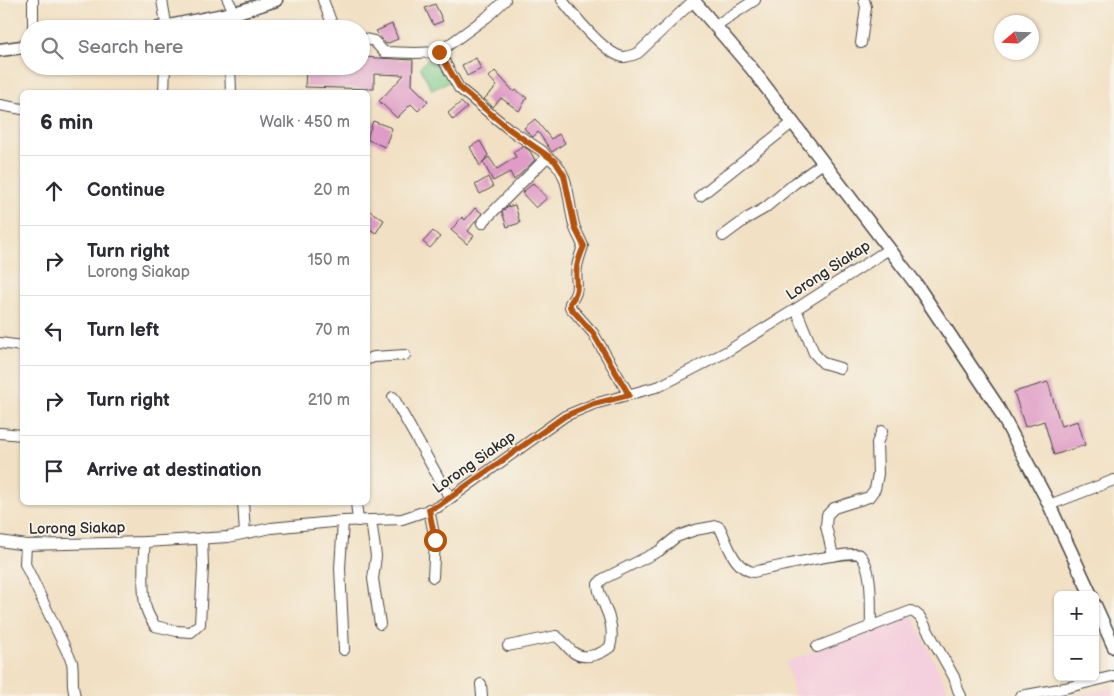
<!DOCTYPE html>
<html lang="en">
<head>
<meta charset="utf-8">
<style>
  :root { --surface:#fff; --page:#f2f2f3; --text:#2b2b33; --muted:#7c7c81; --line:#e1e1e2 }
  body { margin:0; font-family:"Balsamiq Sans",sans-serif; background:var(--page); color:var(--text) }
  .controls { position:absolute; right:15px; bottom:15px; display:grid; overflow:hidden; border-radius:8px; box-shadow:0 1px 4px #0004 }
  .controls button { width:45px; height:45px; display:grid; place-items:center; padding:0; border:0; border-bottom:1px solid var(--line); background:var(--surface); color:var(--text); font:25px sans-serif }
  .compass { position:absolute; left:994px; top:15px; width:45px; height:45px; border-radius:50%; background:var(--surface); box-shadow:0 1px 4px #0004; rotate:251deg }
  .stop { position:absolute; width:15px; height:15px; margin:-11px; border:4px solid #b45309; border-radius:50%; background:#fff }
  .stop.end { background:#b45309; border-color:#fff; box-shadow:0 1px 5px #0008 }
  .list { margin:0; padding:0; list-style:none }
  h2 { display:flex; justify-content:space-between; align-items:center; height:65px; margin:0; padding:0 20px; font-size:21px }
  h2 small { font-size:16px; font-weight:400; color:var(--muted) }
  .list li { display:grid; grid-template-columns:32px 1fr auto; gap:15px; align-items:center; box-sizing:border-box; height:70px; padding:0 20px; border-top:1px solid var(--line) }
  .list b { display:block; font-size:19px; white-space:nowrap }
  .list p { margin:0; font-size:16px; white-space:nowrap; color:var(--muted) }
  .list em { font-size:16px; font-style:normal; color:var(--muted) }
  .icon { flex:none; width:28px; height:28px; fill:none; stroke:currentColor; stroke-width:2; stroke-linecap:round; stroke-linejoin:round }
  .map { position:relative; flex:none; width:1114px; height:696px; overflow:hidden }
  .search { position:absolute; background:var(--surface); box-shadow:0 1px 4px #0004; left:20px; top:20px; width:350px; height:55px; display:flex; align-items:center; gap:12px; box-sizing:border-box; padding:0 18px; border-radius:28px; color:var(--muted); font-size:19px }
  .panel { position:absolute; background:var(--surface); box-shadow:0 1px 4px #0004; left:20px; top:90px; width:350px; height:415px; border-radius:8px }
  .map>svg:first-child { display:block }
</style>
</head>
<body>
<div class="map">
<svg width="1114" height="696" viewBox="0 0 1114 696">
  <rect width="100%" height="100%" fill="#f7f3e8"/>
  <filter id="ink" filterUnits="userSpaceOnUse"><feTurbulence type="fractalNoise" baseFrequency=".02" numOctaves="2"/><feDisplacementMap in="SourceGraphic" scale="10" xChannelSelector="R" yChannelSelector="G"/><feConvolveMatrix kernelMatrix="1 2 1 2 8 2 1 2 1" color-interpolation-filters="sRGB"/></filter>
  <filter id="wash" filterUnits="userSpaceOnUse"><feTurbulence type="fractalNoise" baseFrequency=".0096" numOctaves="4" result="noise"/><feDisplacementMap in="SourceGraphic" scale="20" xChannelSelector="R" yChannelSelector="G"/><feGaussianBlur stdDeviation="1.12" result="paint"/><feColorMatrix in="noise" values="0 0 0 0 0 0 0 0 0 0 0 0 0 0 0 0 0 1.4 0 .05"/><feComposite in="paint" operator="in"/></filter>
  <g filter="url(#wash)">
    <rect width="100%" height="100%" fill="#f1e0c3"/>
    <g fill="#f4cfdd">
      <path d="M911 614 951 696H795L786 662Z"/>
      <path d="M1114 688V696H1070Z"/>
    </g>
    <path fill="#7ac989" stroke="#527a5a" d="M433 55 441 61 451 81 432 90 420 67Z"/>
    <g id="blocks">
      <g fill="#df9cc6">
        <path d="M435 4 443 21 433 25 425 8Z"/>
        <path d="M392 24 398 39 386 44 376 31Z"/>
        <path d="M361 57 413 60 412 85 428 101 418 111 411 104 397 118 379 101 404 75 374 74V89L305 87 306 66H361Z"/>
        <path d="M476 58 481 69 467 76 462 65Z"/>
        <path d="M495 71 514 92 516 90 527 98 519 111 501 98 493 107 484 99 497 86 489 77Z"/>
        <path d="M461 102 467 108 453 120 448 113Z"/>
        <path d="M535 119 551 139 559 134 565 143 552 152 538 132 533 137 529 134 524 128Z"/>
        <path d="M373 121 392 128 385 147 368 140V135Z"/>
        <path d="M480 141 488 155 480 166 470 147Z"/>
        <path d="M523 146 530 151 535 160 514 180 510 172 493 181 483 162 489 157 497 169 516 157 513 152Z"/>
        <path d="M488 177 493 187 480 194 475 185Z"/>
        <path d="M533 183 547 198 536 208 522 193Z"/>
        <path d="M515 205 520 223 507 227 502 212 507 207Z"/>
        <path d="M475 208 482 213 468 231 474 236 467 244 451 230 462 217 465 220Z"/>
        <path d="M368 210 384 220 376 233 368 228Z"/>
        <path d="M433 231 440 237 430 248 423 242Z"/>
        <path d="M1048 382 1061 426 1078 421 1085 445 1054 455 1044 421 1025 427 1014 392Z"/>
      </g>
    </g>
  </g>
  <g filter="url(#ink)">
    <use href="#blocks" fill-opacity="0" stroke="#494642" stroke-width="1"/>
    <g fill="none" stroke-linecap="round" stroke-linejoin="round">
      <defs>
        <g id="minor">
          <path d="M162 0 167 29"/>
          <path d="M228 0 235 13 233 29"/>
          <path d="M323 0 332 24 340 29"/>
          <path d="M562 0C573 14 605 54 623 57 628 57 633 55 638 53L693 1"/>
          <path d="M715 26 755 0"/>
          <path d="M33 29V0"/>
          <path d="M361 38 374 41 384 52 415 53 439 52 487 17 505 0"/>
          <path d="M861 43 866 7 864 0"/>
          <path d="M439 52 459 88 509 129 542 151 547 157 482 223"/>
          <path d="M230 66 231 92"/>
          <path d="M164 92 165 66"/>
          <path d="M0 105 22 109"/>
          <path d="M547 157C572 170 567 205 575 228 577 234 581 240 583 246 581 253 578 260 577 267 574 282 582 288 570 303V307L593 333 629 395"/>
          <path d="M700 196 792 123"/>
          <path d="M723 236 746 219 765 208 795 183 823 163"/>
          <path d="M796 309 814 353 823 363 840 368"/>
          <path d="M0 343 22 346"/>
          <path d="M368 359 374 357 405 355"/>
          <path d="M393 397 450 498"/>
          <path d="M0 433 22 435"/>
          <path d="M243 502 245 533"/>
          <path d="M356 502 358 521"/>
          <path d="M1049 505 1114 480"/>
          <path d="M429 509 435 540 433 577"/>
          <path d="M371 520 376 556 373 579 380 624"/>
          <path d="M343 521 340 568 344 650"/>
          <path d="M0 541 26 545 145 542 228 537 271 528 343 521 402 519 438 507 565 416 594 404 660 386 726 352 796 309 889 249"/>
          <path d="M145 542C143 557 142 594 146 608 148 615 151 620 155 626L177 631 191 632 200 624 203 567 202 538"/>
          <path d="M26 545 25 564 72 662C74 674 71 685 75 696"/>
          <path d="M833 556 826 526 827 515 834 508 869 497 875 489 878 474 877 443 882 431"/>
          <path d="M508 646 556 636C565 642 567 648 573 652 584 661 601 654 610 647 614 633 611 620 605 607 602 598 598 593 598 584L603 579 659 551 676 537 695 530 717 526 720 528C729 546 733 567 753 572 767 569 853 549 860 555 874 569 870 608 871 627"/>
          <path d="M817 647 911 611 915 613 920 617 954 677 958 690 961 696"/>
          <path d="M481 684 482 696"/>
          <path d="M1021 696 1065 688 1114 676"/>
        </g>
        <g id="tertiary">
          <path d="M693 0 752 69 916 284 996 404 1046 498 1091 595"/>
          <path d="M154 29 238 12 276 0"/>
          <path d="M0 50 29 46"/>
          <path d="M1095 605 1114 647"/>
        </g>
      </defs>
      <use href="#minor" stroke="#494642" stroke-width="12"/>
      <use href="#tertiary" stroke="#494642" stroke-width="15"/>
      <use href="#minor" stroke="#fff" stroke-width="10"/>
      <use href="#tertiary" stroke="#fff" stroke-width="12"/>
    </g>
  </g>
  <g fill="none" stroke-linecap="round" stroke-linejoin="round" filter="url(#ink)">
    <path stroke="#b45309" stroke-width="6" d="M435 540 429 509 438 506 565 416 594 404 629 395 593 333 570 307V303C582 288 574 282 577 267 578 260 581 253 584 246L575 228 564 175 555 161 509 129 460 88 439 52"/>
  </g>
  <g text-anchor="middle" stroke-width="4" stroke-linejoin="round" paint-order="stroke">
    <g font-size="15" fill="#2b2b2b" stroke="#f7f3e8">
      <text transform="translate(828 270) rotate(-33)" y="5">Lorong Siakap</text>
      <text transform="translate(474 462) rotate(-35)" y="5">Lorong Siakap</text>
      <text transform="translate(77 528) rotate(-1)" y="5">Lorong Siakap</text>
    </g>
  </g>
</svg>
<div class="controls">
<button>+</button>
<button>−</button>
</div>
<svg class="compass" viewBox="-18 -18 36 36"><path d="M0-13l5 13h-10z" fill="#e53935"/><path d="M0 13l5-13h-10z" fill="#7c7c81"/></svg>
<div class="stop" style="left:435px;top:540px"></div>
<div class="stop end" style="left:439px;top:52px"></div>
<div class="search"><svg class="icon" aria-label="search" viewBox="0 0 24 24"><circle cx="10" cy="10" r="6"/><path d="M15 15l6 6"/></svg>Search here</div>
<section class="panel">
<h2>6 min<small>Walk · 450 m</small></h2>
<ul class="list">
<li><svg class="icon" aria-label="ahead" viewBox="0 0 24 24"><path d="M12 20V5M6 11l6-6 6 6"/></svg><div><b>Continue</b></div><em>20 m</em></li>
<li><svg class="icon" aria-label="right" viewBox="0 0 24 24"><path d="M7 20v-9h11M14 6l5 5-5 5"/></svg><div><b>Turn right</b><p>Lorong Siakap</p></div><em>150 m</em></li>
<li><svg class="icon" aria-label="left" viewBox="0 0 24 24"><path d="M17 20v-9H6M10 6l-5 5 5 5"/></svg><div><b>Turn left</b></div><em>70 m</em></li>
<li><svg class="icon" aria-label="right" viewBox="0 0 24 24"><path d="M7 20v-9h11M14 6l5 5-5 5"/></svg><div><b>Turn right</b></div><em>210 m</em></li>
<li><svg class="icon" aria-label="arrive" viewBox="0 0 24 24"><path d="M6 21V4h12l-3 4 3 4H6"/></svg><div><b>Arrive at destination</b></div></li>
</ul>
</section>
</div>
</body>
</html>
